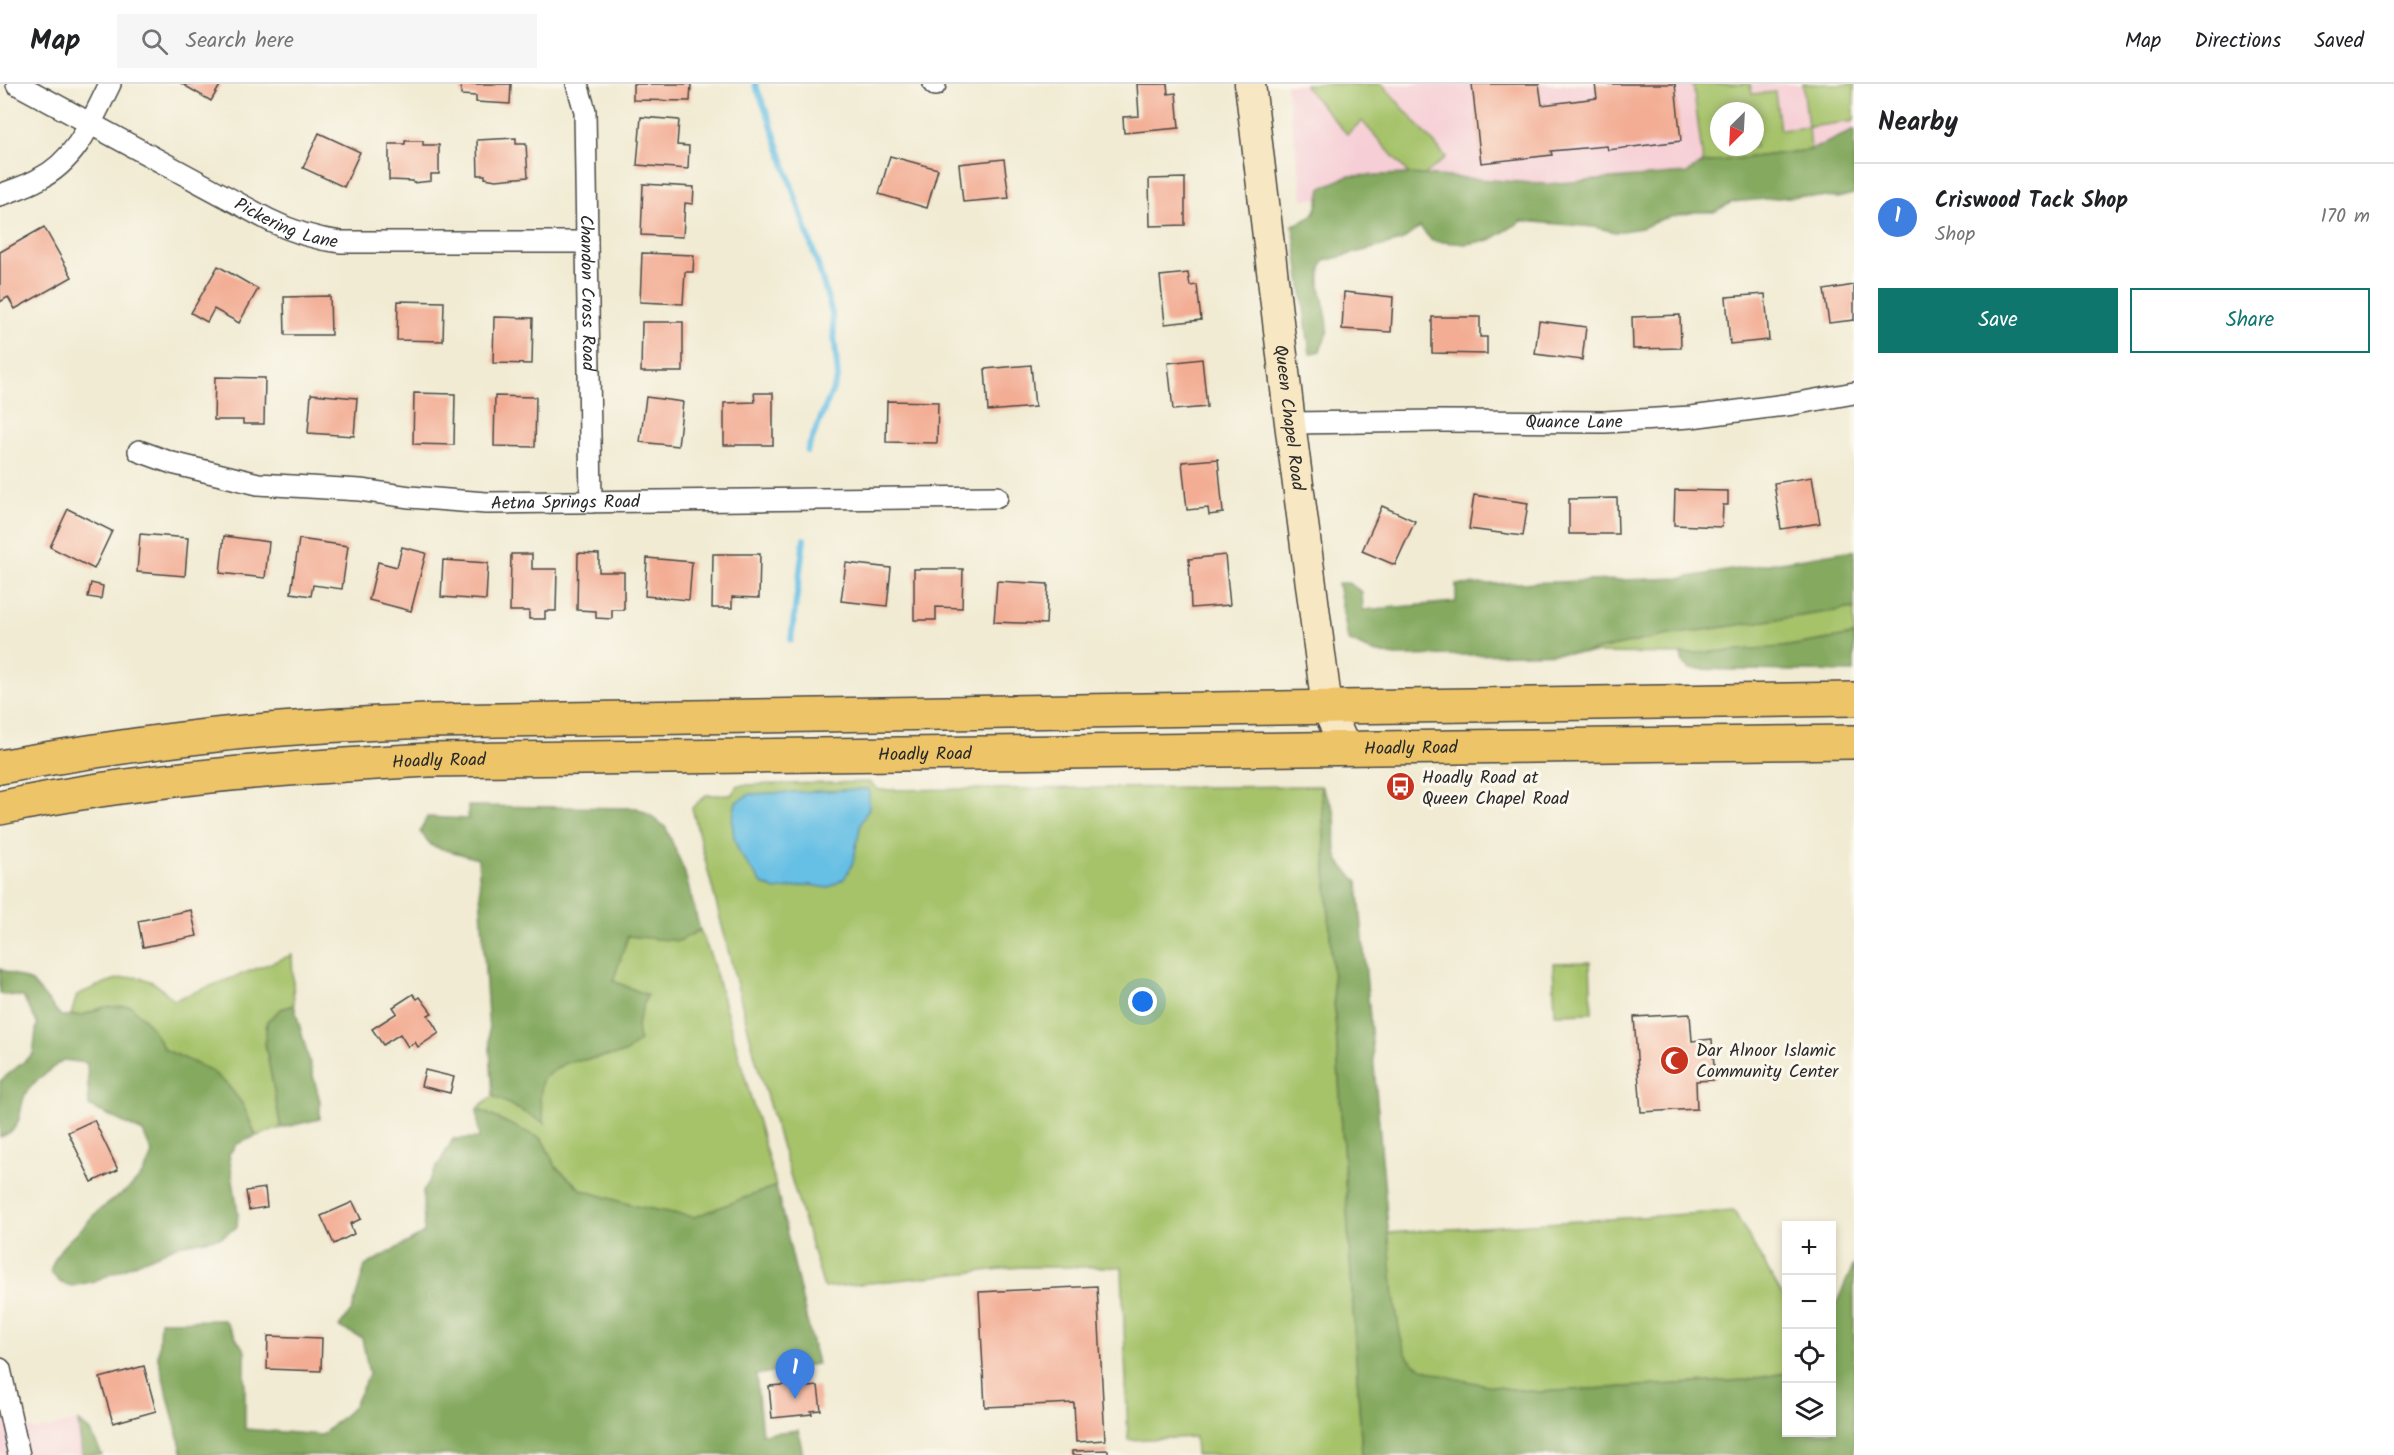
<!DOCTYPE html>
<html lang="en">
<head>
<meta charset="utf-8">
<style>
  :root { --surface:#fff; --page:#f6f6f6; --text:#202124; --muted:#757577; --line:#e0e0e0; --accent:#0f766e }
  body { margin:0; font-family:Kalam,sans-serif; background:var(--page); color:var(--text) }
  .controls { position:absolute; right:18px; bottom:18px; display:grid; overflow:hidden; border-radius:0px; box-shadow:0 3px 9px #0003 }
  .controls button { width:54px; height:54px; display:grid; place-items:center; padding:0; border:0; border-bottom:2px solid var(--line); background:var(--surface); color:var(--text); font:30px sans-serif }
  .compass { position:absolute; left:1710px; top:18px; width:54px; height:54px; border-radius:50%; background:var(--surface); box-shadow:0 3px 9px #0003; rotate:204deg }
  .you { position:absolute; left:1143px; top:918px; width:21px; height:21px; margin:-15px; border:4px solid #fff; border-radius:50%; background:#1a73e8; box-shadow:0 0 0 9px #1a73e833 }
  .badge { display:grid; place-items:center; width:39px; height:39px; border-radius:50%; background:var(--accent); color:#fff; font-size:20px; font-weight:700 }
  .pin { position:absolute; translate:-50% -50px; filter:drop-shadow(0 2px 3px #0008) }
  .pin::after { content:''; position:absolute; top:32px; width:21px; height:18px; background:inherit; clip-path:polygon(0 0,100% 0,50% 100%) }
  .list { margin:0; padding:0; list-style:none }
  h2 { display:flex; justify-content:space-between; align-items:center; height:78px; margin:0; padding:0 24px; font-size:26px }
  h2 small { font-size:20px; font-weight:400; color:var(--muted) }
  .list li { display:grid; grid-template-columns:39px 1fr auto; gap:18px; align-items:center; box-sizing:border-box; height:108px; padding:0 24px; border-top:2px solid var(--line) }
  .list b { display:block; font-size:22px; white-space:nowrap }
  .list p { margin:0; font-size:20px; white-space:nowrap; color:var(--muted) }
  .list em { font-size:20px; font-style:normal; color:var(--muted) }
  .actions { display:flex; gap:12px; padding:18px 24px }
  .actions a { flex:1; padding:14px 0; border:2px solid var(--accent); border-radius:0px; text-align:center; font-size:21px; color:var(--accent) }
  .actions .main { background:var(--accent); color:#fff }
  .icon { flex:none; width:33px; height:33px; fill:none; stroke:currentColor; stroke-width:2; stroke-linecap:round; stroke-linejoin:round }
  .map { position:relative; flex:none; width:1854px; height:1371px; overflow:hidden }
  header { display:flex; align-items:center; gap:36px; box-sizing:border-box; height:84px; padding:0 30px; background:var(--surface); border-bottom:2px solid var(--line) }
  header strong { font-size:28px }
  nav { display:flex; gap:33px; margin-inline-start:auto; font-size:21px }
  .search { width:420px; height:54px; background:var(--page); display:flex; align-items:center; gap:15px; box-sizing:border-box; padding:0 21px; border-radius:0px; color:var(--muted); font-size:22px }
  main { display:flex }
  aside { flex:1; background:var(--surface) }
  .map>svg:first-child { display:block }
</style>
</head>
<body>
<header>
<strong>Map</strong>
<div class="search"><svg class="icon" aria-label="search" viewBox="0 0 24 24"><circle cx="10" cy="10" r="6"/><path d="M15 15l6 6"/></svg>Search here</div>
<nav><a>Map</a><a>Directions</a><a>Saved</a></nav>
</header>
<main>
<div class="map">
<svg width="1854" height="1371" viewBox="0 0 1854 1371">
  <rect width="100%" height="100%" fill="#fbf7ec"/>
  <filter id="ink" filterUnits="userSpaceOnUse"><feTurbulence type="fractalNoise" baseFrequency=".0167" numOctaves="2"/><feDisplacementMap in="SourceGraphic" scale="12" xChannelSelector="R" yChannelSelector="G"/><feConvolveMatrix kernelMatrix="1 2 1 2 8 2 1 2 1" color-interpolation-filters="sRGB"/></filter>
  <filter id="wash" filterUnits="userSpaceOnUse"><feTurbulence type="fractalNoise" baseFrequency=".008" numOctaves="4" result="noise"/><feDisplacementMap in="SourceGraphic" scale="24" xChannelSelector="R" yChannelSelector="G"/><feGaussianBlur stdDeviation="1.35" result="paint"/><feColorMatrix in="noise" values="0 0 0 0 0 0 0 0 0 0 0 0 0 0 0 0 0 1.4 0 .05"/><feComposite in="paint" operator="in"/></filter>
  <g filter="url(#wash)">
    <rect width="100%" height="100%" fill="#f1ebd3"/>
    <g fill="#f6cfd6" fill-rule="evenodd">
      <path d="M1286 0H1854V77L1728 98 1303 115ZM1719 27H1755V63H1719Z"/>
      <path d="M0 1336 37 1346 78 1337 82 1371H0Z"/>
    </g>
    <g fill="#a6c36a" stroke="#68774a" stroke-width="1.5" fill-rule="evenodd">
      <path d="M1305 0H1382L1446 73 1424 92 1409 90 1362 37 1347 50 1305 3Z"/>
      <path d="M1693 0H1750L1752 10 1775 8 1780 46 1808 43 1803 0H1854V37L1809 43 1811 66 1703 79ZM1719 27H1755V63H1719Z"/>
      <path d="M1854 524V551L1783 563 1699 570 1583 569 1663 552Z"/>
      <path d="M869 698 879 706 1321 702 1362 1371H1196L1195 1353 1128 1356 1122 1183H1020L824 1204 757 980 692 724 706 711H731L738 701Z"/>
      <path d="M700 846 711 873 776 1102 694 1133 635 1122 582 1106 556 1083 542 1055 477 1025 493 1012 515 1022 540 1016 542 995 565 979 625 969 647 911 613 897 628 852 679 856Z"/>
      <path d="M292 871 294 921 281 925 267 937 265 959 281 1044 256 1052 243 1021 183 975 164 965 150 941 104 923 83 931H71L77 911C100 901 128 885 152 898 160 902 167 910 174 916Z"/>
      <path d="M1590 878 1592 929 1555 930 1553 879Z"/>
      <path d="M1734 1127 1786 1218V1289L1746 1296 1540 1308C1512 1306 1430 1295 1410 1276 1395 1261 1390 1173 1388 1149Z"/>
    </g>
    <g fill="#84a95e" stroke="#586a44" stroke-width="1.5">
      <path d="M1854 46V110L1838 114 1800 112 1732 118 1714 128H1695L1662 135 1642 144 1615 148 1594 143 1522 137 1490 156 1466 160 1432 157 1420 143 1401 157 1324 177C1313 200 1327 220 1328 244 1328 251 1322 260 1320 267L1310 270 1293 141C1317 133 1317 128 1321 104L1348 92 1409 90 1546 100 1687 89 1703 79 1811 66Z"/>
      <path d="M1854 466V524L1663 552 1583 569 1395 572 1373 568 1348 556 1338 499H1348L1362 508 1363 526 1456 518V501L1683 494Z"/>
      <path d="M1854 551V588L1690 585 1683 580 1681 570 1783 563Z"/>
      <path d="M1321 702C1325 711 1334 722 1335 731 1338 766 1327 772 1358 797L1394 1213C1397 1228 1400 1265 1410 1276 1428 1294 1513 1306 1540 1308L1746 1296 1786 1289V1348H1832V1229L1854 1180V1371H1362Z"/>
      <path d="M468 722 637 724 653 733 666 744 684 786 700 846 679 857 628 852 613 897 647 911 637 941 639 957 625 969 565 979 542 995 540 1016 545 1039 493 1012 478 775 432 762 420 748 427 733 468 735Z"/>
      <path d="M0 885 32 898 61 932 83 931 104 923 131 922 150 941 164 965 210 986 227 1000 243 1021 256 1052 237 1060 229 1070 238 1129 237 1143 221 1153 179 1161 95 1197 72 1202 61 1199 50 1188C58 1163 65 1160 83 1143 88 1138 93 1131 99 1126 123 1108 143 1100 152 1069L143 1048 89 1022 87 979 63 976C54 983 29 1000 25 1011 18 1028 24 1045 0 1053V997L33 970 37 939 23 913 0 910Z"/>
      <path d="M294 921 320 1017V1035L281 1044 265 959 267 937 281 925Z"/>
      <path d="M477 1025 542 1055 556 1083 582 1106 635 1122 694 1133 776 1102 817 1280 756 1291 762 1350 798 1346 803 1371H183L158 1274 160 1237 224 1236 245 1267V1345L322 1351 353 1323 369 1290 362 1254 339 1243 352 1226 365 1182 424 1149 423 1108 453 1055 479 1054Z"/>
      <path d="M78 1337 90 1347 102 1371H82Z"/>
    </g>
    <path fill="#66bfe4" stroke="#487588" stroke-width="1.5" d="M869 705V724L861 739 853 779 844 795 828 804 810 801 776 806 762 800 740 770 734 754 732 737 736 718 750 710Z"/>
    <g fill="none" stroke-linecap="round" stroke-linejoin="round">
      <g stroke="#66bfe4" stroke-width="6">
        <path d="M755 0 769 34 818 181 832 229 838 293 807 367"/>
        <path d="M791 556 804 455"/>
      </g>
    </g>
    <g id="blocks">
      <g fill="#f3ad94">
        <path d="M182 0H221L211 17Z"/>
        <path d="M461 0H511L510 20 476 18V12L461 11Z"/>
        <path d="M633 0H691L690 17 633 16Z"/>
        <path d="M1137 0H1167L1168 10 1176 9 1179 44 1124 49 1123 33 1139 32Z"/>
        <path d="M1472 0H1539L1542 21 1597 14 1595 0H1675L1681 57 1608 66 1607 62 1551 67 1552 71 1481 79Z"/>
        <path d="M641 33 679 36 677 61 689 62 688 85 637 81Z"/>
        <path d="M319 49 360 68 344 103 303 84Z"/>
        <path d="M516 54V60H526L528 93 496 96 485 94V91H478L477 56Z"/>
        <path d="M405 57H423V61H439V90H431V97L413 99V97L389 96V60H405Z"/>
        <path d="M890 72 938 85 927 124 879 110Z"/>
        <path d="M1004 75 1009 114 963 118 959 80Z"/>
        <path d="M1185 94V141L1150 142 1149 95Z"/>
        <path d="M643 100 694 103 693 120 685 119 683 153 641 151Z"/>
        <path d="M44 143 72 193 15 225 8 213 0 218V168Z"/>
        <path d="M642 169 694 171 693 188H685L683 220 640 218Z"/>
        <path d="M218 182 258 205 239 239 214 225 207 238 191 229Z"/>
        <path d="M1188 189 1190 202 1197 201 1201 236 1165 240 1160 192Z"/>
        <path d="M1854 201V236L1829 239 1824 206Z"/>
        <path d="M1344 208 1393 213 1391 248 1342 245Z"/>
        <path d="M1765 210 1769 256 1730 260 1726 213Z"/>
        <path d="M330 212 331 251H285L284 213Z"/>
        <path d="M398 217 444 218 443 257 397 256Z"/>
        <path d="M1680 231 1681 264 1633 265 1632 233Z"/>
        <path d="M494 233 533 234 532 280 493 279Z"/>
        <path d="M1432 233H1480V253H1487V270L1432 269Z"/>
        <path d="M1539 237 1586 243 1582 276 1535 270Z"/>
        <path d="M642 238H683V288H641Z"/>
        <path d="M1202 275 1207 323 1173 326 1168 279Z"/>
        <path d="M1031 281 1035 323 988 327 985 285Z"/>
        <path d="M215 293 265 294 264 340H243V336H214Z"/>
        <path d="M414 309 455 310 454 361 413 360Z"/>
        <path d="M754 309H773V361H724V319L755 318Z"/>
        <path d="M311 310 357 314 354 352 308 349Z"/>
        <path d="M495 312 536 313 535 363 494 362Z"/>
        <path d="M646 313 683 318 678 362 640 358Z"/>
        <path d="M887 317 938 318 937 359 886 358Z"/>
        <path d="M1218 375 1223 429 1209 431 1208 424 1187 426 1182 378Z"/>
        <path d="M1812 393 1820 439 1781 445 1774 399Z"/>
        <path d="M1675 406 1728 407V421H1723L1722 443 1674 441Z"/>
        <path d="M1474 411 1528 419 1523 452 1469 445Z"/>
        <path d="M1617 414 1618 450H1569V415Z"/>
        <path d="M1382 422 1415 437 1395 481 1362 467Z"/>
        <path d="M68 425 112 447 94 485 50 463Z"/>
        <path d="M140 450 188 454 185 492 137 488Z"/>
        <path d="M224 452 269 458 265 494 220 489Z"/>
        <path d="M299 455 348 462 342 505 313 501 311 512 291 509Z"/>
        <path d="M402 463 426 469 411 527 369 516 378 478 397 483Z"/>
        <path d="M578 469 599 470V488H624V526H612V535L596 534V527L577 526Z"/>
        <path d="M511 470H532V485H557L556 527H545V535H529V527H510Z"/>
        <path d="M713 470H760L759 514 732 513V524H712Z"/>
        <path d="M1225 471 1230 521 1191 524 1189 475Z"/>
        <path d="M647 474 692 478 689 516 645 512Z"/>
        <path d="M443 476 488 479 486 516 441 513Z"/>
        <path d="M846 479 891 484 887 522 841 517Z"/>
        <path d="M914 485H963L962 524 936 523V536H914Z"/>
        <path d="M997 497 1048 500 1046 540 994 538Z"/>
        <path d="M91 499 103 502 101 515 88 513Z"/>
        <path d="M191 826 197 852 143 863 138 837Z"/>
        <path d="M413 910 417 915 420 913 432 929 428 931 439 949 418 963 415 958 408 963 400 950 383 961 372 945 397 929 393 923Z"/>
        <path d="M1690 930 1692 957 1712 955 1715 996 1696 997 1697 1025 1641 1028 1634 933Z"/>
        <path d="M425 986 454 993 450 1009 421 1002Z"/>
        <path d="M94 1036 118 1086 92 1098 68 1048Z"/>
        <path d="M265 1104 267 1123 249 1126 246 1107Z"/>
        <path d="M353 1118 361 1135 350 1140 354 1150 334 1160 321 1132Z"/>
        <path d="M1097 1202 1105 1356 1076 1358 1074 1319 985 1323 979 1208Z"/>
        <path d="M268 1252 322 1254 321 1287 267 1285Z"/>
        <path d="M144 1282 156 1327 113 1339 100 1294Z"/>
        <path d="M809 1299V1303L818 1302 821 1326 811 1327 812 1330 772 1334 769 1302Z"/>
        <path d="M1108 1366V1371H1072V1367Z"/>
      </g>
    </g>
  </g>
  <g filter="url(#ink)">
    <use href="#blocks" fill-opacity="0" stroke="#494844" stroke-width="1.5"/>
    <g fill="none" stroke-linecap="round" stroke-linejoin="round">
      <defs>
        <g id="street">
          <path id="s1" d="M17 0 269 136C293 148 314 155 341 158H587"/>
          <path id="s2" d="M577 0 585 27 591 418"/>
          <path d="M934 0 935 1"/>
          <path d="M0 111C13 106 27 102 39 95 77 76 92 36 110 0"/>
          <path id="s3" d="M1290 339 1440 337 1605 338 1691 333 1793 320 1854 309"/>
          <path id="s4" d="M139 367 172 379 258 400 360 406 410 413 486 419 997 413"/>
          <path d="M0 1285 19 1371"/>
        </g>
        <g id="secondary">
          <path id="s5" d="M1250 0 1290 339 1327 624 1346 665"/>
        </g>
        <g id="primary">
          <path d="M0 683C72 670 144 659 216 651 287 643 359 640 430 637L1854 615"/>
          <path id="s6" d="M0 724C141 694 284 684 428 676L1854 658"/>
        </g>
      </defs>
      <use href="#street" stroke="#494844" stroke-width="24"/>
      <use href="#secondary" stroke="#494844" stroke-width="33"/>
      <use href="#primary" stroke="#494844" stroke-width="36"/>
      <use href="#street" stroke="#fff" stroke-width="21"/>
      <use href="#secondary" stroke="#f8e7c3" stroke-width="30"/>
      <use href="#primary" stroke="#eec469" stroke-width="33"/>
    </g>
  </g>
  <defs>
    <symbol id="bus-disc" viewBox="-11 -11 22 22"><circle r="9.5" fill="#c8321e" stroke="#fbf7ec"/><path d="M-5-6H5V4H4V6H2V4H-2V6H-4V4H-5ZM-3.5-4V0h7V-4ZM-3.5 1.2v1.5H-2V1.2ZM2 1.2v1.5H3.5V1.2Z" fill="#fff"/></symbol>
    <symbol id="mosque-disc" viewBox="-11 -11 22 22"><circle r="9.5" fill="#c8321e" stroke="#fbf7ec"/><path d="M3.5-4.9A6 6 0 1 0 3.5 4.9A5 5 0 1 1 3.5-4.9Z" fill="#fff"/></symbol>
  </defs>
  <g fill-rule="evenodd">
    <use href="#bus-disc" x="1384" y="686" width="33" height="33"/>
    <use href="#mosque-disc" x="1658" y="960" width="33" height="33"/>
  </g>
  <g text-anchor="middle" stroke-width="6" stroke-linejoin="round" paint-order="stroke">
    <g font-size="18" fill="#2b2b2b" stroke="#fbf7ec">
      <text dy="6" stroke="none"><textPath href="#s1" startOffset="304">Pickering Lane</textPath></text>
      <text dy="6" stroke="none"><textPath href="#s2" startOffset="210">Chandon Cross Road</textPath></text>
      <text dy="6" stroke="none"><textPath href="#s5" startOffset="336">Queen Chapel Road</textPath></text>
      <text dy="6" stroke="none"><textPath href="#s3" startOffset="284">Quance Lane</textPath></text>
      <text dy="6" stroke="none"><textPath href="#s4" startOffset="432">Aetna Springs Road</textPath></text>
      <text dy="6" stroke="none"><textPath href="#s6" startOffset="1414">Hoadly Road</textPath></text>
      <text dy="6" stroke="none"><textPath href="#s6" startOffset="928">Hoadly Road</textPath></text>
      <text dy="6" stroke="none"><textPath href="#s6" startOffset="442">Hoadly Road</textPath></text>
    </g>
    <g font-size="18" fill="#2b2b2b" stroke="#fbf7ec" text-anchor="start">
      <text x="1422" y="699">Hoadly Road at<tspan x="1422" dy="21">Queen Chapel Road</tspan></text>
      <text x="1696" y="972">Dar Alnoor Islamic<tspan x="1696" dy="21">Community Center</tspan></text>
    </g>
  </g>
</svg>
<div class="controls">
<button>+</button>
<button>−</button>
<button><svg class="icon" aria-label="locate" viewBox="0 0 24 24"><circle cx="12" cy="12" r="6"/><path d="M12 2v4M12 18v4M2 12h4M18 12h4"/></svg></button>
<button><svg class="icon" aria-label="layers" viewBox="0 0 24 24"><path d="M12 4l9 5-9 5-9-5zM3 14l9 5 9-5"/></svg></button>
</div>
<svg class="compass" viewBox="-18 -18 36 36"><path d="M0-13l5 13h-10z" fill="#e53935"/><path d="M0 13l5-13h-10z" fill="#757577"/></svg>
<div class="you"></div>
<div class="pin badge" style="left:795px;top:1315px;background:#3f7fe0">1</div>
</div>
<aside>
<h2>Nearby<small></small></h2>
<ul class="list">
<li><span class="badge" style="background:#3f7fe0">1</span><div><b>Criswood Tack Shop</b><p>Shop</p></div><em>170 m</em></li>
</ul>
<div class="actions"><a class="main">Save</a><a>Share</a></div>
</aside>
</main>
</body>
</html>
